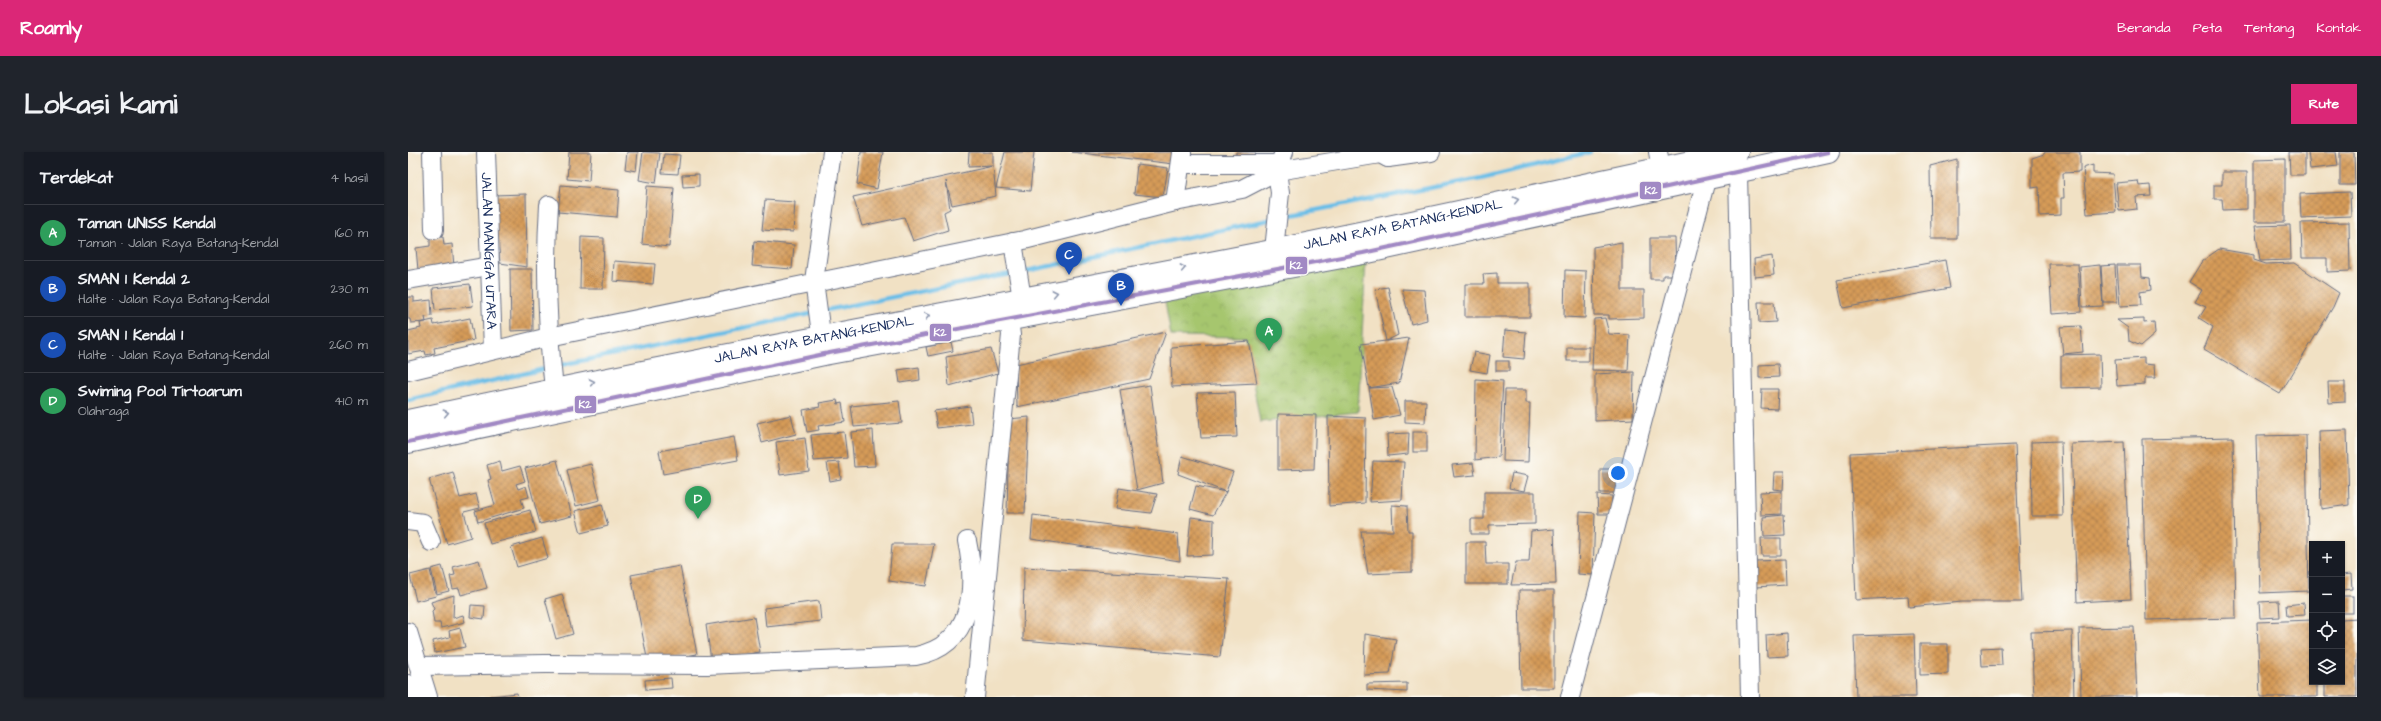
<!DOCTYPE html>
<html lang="id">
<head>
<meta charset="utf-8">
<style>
  :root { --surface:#171b24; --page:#20242c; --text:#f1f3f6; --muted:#9ea1a6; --line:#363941; --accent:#db2777 }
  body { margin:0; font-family:"Architects Daughter",sans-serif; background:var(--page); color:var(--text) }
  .controls { position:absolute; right:12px; bottom:12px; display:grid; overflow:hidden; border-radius:0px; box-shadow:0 1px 3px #0004 }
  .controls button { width:36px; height:36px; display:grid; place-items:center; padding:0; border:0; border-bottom:1px solid var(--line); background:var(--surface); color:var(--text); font:20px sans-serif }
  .you { position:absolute; left:1210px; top:321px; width:14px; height:14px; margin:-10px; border:3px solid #fff; border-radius:50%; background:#1a73e8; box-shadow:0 0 0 6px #1a73e833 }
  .badge { display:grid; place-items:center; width:26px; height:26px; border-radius:50%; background:var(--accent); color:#fff; font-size:13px; font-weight:700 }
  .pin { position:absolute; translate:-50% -33px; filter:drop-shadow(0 1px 2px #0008) }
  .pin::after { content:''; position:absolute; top:21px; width:14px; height:12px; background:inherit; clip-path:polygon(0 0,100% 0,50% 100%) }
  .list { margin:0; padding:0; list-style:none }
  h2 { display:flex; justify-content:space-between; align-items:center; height:52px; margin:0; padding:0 16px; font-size:17px }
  h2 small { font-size:13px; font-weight:400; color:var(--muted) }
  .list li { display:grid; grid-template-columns:26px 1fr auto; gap:12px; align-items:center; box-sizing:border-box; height:56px; padding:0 16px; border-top:1px solid var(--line) }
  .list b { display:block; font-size:15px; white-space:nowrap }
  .list p { margin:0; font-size:13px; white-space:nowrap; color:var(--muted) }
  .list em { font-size:13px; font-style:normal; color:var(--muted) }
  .icon { flex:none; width:22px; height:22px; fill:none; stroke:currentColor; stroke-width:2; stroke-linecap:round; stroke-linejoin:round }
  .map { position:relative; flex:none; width:1949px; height:545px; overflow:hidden; border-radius:0px }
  header { display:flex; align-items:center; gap:24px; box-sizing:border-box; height:56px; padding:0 20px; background:var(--accent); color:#fff }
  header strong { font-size:19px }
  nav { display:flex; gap:22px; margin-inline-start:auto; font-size:14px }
  .intro { display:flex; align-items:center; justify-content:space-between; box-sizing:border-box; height:96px; padding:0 24px }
  h1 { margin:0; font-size:28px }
  .button { padding:10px 18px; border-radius:0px; background:var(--accent); color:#fff; font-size:14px; font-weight:700 }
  main { display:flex; gap:24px; padding:0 24px }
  aside { flex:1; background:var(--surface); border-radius:0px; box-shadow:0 1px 3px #0004 }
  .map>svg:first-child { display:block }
</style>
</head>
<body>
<header>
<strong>Roamly</strong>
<nav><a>Beranda</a><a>Peta</a><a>Tentang</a><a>Kontak</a></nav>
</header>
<div class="intro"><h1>Lokasi kami</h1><a class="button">Rute</a></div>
<main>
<aside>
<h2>Terdekat<small>4 hasil</small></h2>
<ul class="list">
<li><span class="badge" style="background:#2e9e5b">A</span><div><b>Taman UNISS Kendal</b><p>Taman · Jalan Raya Batang-Kendal</p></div><em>160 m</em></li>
<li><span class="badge" style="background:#1a4fb4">B</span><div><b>SMAN 1 Kendal 2</b><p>Halte · Jalan Raya Batang-Kendal</p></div><em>230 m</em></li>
<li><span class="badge" style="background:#1a4fb4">C</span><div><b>SMAN 1 Kendal 1</b><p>Halte · Jalan Raya Batang-Kendal</p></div><em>260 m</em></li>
<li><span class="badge" style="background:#2e9e5b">D</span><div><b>Swiming Pool Tirtoarum</b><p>Olahraga</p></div><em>410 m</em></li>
</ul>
</aside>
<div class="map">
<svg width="1949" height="545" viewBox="0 0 1949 545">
  <defs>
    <pattern id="park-crowns" width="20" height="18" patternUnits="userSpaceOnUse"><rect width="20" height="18" fill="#a6c66e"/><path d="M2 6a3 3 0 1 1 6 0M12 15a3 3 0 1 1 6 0" fill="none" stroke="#8eaa62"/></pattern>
    <pattern id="building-cross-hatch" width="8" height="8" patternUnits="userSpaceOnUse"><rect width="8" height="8" fill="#d69b59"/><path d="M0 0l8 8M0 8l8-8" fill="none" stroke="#ad7f4d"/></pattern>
  </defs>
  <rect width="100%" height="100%" fill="#fdfcf7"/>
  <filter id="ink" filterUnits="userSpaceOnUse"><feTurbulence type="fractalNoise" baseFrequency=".025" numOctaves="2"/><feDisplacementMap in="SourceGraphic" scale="8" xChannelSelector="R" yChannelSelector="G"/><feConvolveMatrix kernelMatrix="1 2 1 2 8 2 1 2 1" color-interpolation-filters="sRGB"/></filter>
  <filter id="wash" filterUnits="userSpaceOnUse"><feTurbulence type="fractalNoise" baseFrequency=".012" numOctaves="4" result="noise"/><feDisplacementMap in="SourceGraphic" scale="16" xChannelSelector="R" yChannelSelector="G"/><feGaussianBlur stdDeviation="0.9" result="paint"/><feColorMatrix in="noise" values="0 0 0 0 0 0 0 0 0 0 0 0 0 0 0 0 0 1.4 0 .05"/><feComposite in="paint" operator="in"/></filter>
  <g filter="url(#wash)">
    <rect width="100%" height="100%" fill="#f1e1c4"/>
    <path fill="url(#park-crowns)" stroke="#607a66" d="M958 107 950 260 852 270 837 185 763 184 756 144Z"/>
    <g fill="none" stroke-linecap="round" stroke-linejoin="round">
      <g stroke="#6bbee7" stroke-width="4.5">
        <path d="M873 65 1073 26 1182 0"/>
        <path d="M614 120 865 67"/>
        <path d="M414 159 607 121"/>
        <path d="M148 214 407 161"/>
        <path d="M0 248 141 216"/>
      </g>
    </g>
    <g id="blocks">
      <g fill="url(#building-cross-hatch)">
        <path d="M161 0H183L181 29 159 27Z"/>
        <path d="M219 0H230L228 19 217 17Z"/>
        <path d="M235 0 252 1 248 31 231 28Z"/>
        <path d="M453 0H475L469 37 449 32Z"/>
        <path d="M561 0H585V14L560 15Z"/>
        <path d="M597 0H626L622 39 588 36Z"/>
        <path d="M664 0H767L766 12Z"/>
        <path d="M828 0H866L864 14 828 11Z"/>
        <path d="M1637 0H1672V20L1655 21 1656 46H1653V63L1632 64 1631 35 1624 36V6L1636 2Z"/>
        <path d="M1881 0H1897V23H1882Z"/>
        <path d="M1900 0H1928L1930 14 1902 17Z"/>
        <path d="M1932 0H1946L1947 33H1932Z"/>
        <path d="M256 2 272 3 270 22 254 21Z"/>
        <path d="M1549 7V87H1523L1522 14Z"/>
        <path d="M1877 7V70H1846V8Z"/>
        <path d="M729 12 760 16 755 45 726 42Z"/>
        <path d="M1685 13V21L1705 22 1708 60 1679 62 1675 16Z"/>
        <path d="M585 14 588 44 544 53 538 29 542 57 536 60 540 78 505 89 496 65 454 74 445 45Z"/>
        <path d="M1814 20H1839V57L1815 58 1814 47H1806V33H1814Z"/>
        <path d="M291 22V34L275 35 274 23Z"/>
        <path d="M1730 29 1731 34 1742 33 1743 44 1728 45 1729 57 1711 59 1708 31Z"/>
        <path d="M153 33 211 38 209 65 150 60Z"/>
        <path d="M239 34 266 36 261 95 234 92Z"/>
        <path d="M1942 40 1943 64 1893 66 1892 42Z"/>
        <path d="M118 42 119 115 92 111 85 43Z"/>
        <path d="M357 48 387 50 385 80 354 78Z"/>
        <path d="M1941 70 1942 119 1919 120V106H1894L1893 71Z"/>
        <path d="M1882 73 1883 108 1852 109 1847 74Z"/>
        <path d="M35 85 36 93 44 92 46 114 10 118 8 96 22 94V86Z"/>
        <path d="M173 85 196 86 195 137H172Z"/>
        <path d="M1242 86H1267L1268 123H1255V127H1242Z"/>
        <path d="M346 89 386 93 384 117 344 114Z"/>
        <path d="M1214 90V138H1236V166L1201 167V163H1186L1185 95Z"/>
        <path d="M1811 97 1846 103V108L1858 112 1886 111 1931 141 1925 155 1872 242 1796 197 1805 175 1791 166 1798 155 1787 150 1794 138 1781 130 1794 109Z"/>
        <path d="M1364 104 1366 123 1347 125 1346 107Z"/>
        <path d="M1537 108 1542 136 1435 156 1429 128Z"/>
        <path d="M206 109 247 112 245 132 205 129Z"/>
        <path d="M1641 112H1670L1673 160 1644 162Z"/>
        <path d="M1692 113 1695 154 1674 155 1672 115Z"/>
        <path d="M1707 113 1709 150H1695L1693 114Z"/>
        <path d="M1709 113H1733L1734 125 1742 126 1743 138 1732 140 1733 153 1712 154Z"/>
        <path d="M102 117H124L125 178 103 179Z"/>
        <path d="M1157 118 1178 119 1177 166 1156 165Z"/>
        <path d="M1089 121V131H1122V165H1057V132H1076L1075 122Z"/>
        <path d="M62 132 65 154 27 158 25 136Z"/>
        <path d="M980 135 990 183 978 189 1001 186 991 231 961 236 953 192 978 189 967 137Z"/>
        <path d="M994 137 1016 138 1019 168 1003 172Z"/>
        <path d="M0 145H6V150L23 148 24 164 17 165 18 170 3 171 2 167H0Z"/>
        <path d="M1350 150H1366L1368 170 1351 171Z"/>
        <path d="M62 166 66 188 26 196 27 201 18 203 17 199 0 202V179L13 176 12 171 25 168 26 173Z"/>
        <path d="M1197 166 1201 182 1222 183 1220 219 1184 218 1186 167Z"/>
        <path d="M1736 167V171L1746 170 1747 182 1733 194 1721 189 1720 176 1709 168Z"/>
        <path d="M1673 174 1675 200 1655 202 1652 175Z"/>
        <path d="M1097 178 1118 180 1116 207 1095 205Z"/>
        <path d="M758 180 741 227 609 255 608 212Z"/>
        <path d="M841 189 849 231 764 235 763 195Z"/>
        <path d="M543 190 545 199 520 204 518 195Z"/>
        <rect x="1159" y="195" width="22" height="14"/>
        <path d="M583 197 590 221 541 234 538 205Z"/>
        <path d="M1066 200 1082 203 1079 221 1062 218Z"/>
        <path d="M1692 202 1693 235 1653 236V203Z"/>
        <path d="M1736 206V212L1746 213 1747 226H1737V232L1709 234 1707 208Z"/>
        <rect x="1088" y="209" width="13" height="10"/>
        <path d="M1370 212 1371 225 1351 226V213Z"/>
        <path d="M511 215 512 228 492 231 490 218Z"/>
        <path d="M1226 220 1225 267 1187 269V222Z"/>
        <path d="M1068 227 1095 229 1091 305 1067 308Z"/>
        <path d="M1920 230H1937V250L1921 251Z"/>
        <path d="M742 233 755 331 729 338 712 238Z"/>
        <path d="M984 235 992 263 966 268 961 236Z"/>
        <path d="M1354 237H1370L1369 257 1353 256Z"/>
        <path d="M1097 238H1118V251H1122L1120 310 1095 309Z"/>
        <path d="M827 240 829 285 793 286 789 241Z"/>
        <path d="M429 248 430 252 434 251 437 270 410 274 411 278 399 280 395 258 412 255 411 251Z"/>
        <path d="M491 249 494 271 446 275 443 254Z"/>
        <path d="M997 249H1018L1017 271 997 270Z"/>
        <path d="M562 254 564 272 529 276 526 259Z"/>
        <path d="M870 262 908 263 906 317 870 318Z"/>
        <path d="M383 263 388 282 354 291 349 271Z"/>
        <path d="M920 264 958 266 957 351 921 354Z"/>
        <path d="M621 265 617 361H599L601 267Z"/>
        <path d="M465 278 467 314 446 315 443 280Z"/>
        <path d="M1939 278 1941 353 1913 357 1911 279Z"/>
        <path d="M436 280 439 306 406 309 403 283Z"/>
        <rect x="1005" y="280" width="14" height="20"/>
        <path d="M1001 281 1000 302 980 304 979 282Z"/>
        <path d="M1898 283 1901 439 1852 441 1848 284Z"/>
        <path d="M326 285 330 308 255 322 251 299Z"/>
        <path d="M1825 285 1828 466 1738 468 1734 287Z"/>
        <path d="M397 286 401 319 372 323 368 290Z"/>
        <path d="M1653 289 1655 364H1624L1623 290Z"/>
        <path d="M1716 290 1723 447 1669 450 1663 292Z"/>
        <path d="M1607 293 1614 450H1554L1501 455 1500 445 1448 448 1442 301Z"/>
        <path d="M774 304 825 320 818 340 770 322Z"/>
        <path d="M149 308 164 364 132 372 117 316Z"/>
        <path d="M92 309 94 319 112 314 117 329 108 332 110 337 118 334 121 345 113 347 116 356 70 370 67 359 87 353 80 328 83 327 79 313Z"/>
        <path d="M965 309 996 310 994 348 962 350Z"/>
        <path d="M431 310 433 327 422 329 419 311Z"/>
        <path d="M1065 311 1067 323 1046 325 1044 313Z"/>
        <path d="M183 312 192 348 168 354 159 318Z"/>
        <rect x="1192" y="317" width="17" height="24"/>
        <path d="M45 320 52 346 68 342 72 356 56 360 63 385 39 392 21 327Z"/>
        <path d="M1366 320H1376L1375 338 1365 337Z"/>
        <path d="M1104 321 1120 324 1116 339 1101 336Z"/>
        <path d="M788 334 818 340 805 363 782 357Z"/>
        <path d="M711 336 749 342 743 361 707 357Z"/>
        <path d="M1374 339V362L1353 363 1352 340Z"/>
        <path d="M1076 340H1127V372L1081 373V382H1063V367H1076Z"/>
        <path d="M1189 343 1204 344 1203 362H1190Z"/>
        <path d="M194 352 200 374 173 381 167 359Z"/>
        <path d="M984 353 999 354 1000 379H1004V420L960 422 953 379H985Z"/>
        <path d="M122 358 128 380 82 392 76 371Z"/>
        <path d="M1172 360 1187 361 1185 423 1170 422Z"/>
        <path d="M625 363 770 382 772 409 623 387Z"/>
        <path d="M1376 363 1377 383 1356 384 1355 365Z"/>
        <path d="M783 365 806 368 805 403 779 404Z"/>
        <path d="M1146 377 1148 432 1103 433 1108 410H1121L1123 379Z"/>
        <path d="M134 386 140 406 109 415 103 395Z"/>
        <path d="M1353 386H1373V404H1354Z"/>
        <path d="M1058 390H1077L1078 412H1100V432H1058Z"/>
        <path d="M484 392H526L518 434 481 429Z"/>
        <path d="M71 408 79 436 53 443 51 436 45 437 42 424 47 423 45 415Z"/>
        <path d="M1377 408 1378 433 1348 435 1347 409Z"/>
        <path d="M34 414 41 439 29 442 23 417Z"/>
        <path d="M272 414 289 502 240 511 223 423Z"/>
        <path d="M616 415 821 427 812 505 615 488Z"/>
        <path d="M22 418 28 444 8 449 2 423Z"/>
        <path d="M1943 422 1944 437 1934 438V423Z"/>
        <path d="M1111 438H1146V536H1113Z"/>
        <path d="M154 442 165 482 148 487 137 447Z"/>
        <path d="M46 443 45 466 55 463 57 470 33 476 32 471H26L24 459 26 457 23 450Z"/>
        <rect x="1934" y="444" width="11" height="17"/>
        <path d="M411 449 413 469 358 475 356 456Z"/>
        <path d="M1871 449 1872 465 1852 466 1851 450Z"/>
        <path d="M1896 451 1897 463 1879 464 1878 453Z"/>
        <path d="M63 453 77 454 76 467 62 465Z"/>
        <path d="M346 465 352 500 303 508 298 473Z"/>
        <path d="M1949 466V545H1917V530H1934V467Z"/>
        <path d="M1904 468V530H1909V545H1852L1849 470Z"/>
        <path d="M1726 475 1729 545H1673L1671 476Z"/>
        <path d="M52 476 57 495 27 501 25 489 42 485 41 479Z"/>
        <path d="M1664 479 1666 545H1626L1623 480Z"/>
        <path d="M1379 481 1380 504 1359 505 1358 483Z"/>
        <path d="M957 482 988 487 982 522 956 523Z"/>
        <path d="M1506 482 1508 545H1448L1446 484Z"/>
        <path d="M1512 492H1540V522L1512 523Z"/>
        <path d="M1593 495 1594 513 1574 514 1573 496Z"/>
        <path d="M263 526 264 536 238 538 237 528Z"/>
        <path d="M999 531V540L959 538V532Z"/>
        <path d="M109 541 110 545H82V544Z"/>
      </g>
    </g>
  </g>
  <g filter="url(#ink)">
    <use href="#blocks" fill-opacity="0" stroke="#666d82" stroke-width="1"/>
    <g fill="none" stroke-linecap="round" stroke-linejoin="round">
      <defs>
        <g id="street">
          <path d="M24 0 26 78"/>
          <path id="s1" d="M78 0 85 198"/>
          <path d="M1250 0 1253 16"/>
          <path d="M980 6 1023 0"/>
          <path d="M773 12H872"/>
          <path d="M1330 21 1342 545"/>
          <path d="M767 50 774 1"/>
          <path d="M141 53C137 115 139 176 146 237"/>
          <path d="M605 90 614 147"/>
          <path d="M866 98 872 41 869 19 876 0"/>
          <path d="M0 128 82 114"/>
          <path d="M415 197 406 129 424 0"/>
          <path d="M0 219 141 185 616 88 767 50 834 37 869 19 972 2 980 6"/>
          <path d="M0 369 15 371 23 390"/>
          <path d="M0 480 20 545"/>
          <path d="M11 514 137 512 299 513 508 504C565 493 569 437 559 389"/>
          <path d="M0 532 4 545"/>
          <path d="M567 545 603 183 601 168"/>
          <path d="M1162 545 1298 28"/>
        </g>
        <g id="highway">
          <path id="s2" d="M0 269C288 206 579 155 869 98 1023 67 1175 33 1329 0"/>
          <path d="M0 290 416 202 955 101 1420 0"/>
        </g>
      </defs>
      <use href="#street" stroke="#666d82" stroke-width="20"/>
      <use href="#highway" stroke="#666d82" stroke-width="24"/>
      <use href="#street" stroke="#fff" stroke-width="18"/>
      <use href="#highway" stroke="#fff" stroke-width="22"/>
      <defs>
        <path id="bus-1" d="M0 290 416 202 955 101 1420 0"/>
      </defs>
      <use href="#bus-1" stroke="#fdfcf7" stroke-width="7"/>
      <use href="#bus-1" stroke="#a189c4" stroke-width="4"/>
    </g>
    <defs><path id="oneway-chevron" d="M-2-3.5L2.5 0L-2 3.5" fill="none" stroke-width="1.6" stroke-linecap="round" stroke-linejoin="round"/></defs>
    <g stroke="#8d97ae">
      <use href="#oneway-chevron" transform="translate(1108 48) rotate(-12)"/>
      <use href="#oneway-chevron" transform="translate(775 116) rotate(-11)"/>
      <use href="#oneway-chevron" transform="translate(647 141) rotate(-11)"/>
      <use href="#oneway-chevron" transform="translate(519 164) rotate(-11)"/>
      <use href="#oneway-chevron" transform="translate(184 230) rotate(-11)"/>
      <use href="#oneway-chevron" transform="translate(38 261) rotate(-12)"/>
    </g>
  </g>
  <g text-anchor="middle" stroke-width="4" stroke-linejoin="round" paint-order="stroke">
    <g font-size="14" fill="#1b2f5e" stroke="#fdfcf7">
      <text dy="5" stroke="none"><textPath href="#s2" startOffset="1014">JALAN RAYA BATANG-KENDAL</textPath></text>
      <text dy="5" stroke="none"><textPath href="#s1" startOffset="99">JALAN MANGGA UTARA</textPath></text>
      <text dy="5" stroke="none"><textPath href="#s2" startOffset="414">JALAN RAYA BATANG-KENDAL</textPath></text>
    </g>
  </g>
  <g stroke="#fdfcf7" stroke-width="1.5">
    <rect x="1231" y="29" width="23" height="19" rx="4" fill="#a189c4"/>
    <rect x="877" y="104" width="23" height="19" rx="4" fill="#a189c4"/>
    <rect x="521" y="171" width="23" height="19" rx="4" fill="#a189c4"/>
    <rect x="166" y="243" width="23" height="19" rx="4" fill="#a189c4"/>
  </g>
  <g font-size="11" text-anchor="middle" font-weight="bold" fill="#fff">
    <text x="1243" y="42">K2</text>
    <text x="888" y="117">K2</text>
    <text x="532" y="184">K2</text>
    <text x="177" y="256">K2</text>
  </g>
</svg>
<div class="controls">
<button>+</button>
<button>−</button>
<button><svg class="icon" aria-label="locate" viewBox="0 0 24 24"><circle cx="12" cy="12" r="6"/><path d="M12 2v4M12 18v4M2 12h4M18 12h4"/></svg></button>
<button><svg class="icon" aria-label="layers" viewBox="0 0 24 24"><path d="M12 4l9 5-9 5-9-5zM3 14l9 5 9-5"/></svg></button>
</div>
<div class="you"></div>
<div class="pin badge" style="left:861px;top:199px;background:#2e9e5b">A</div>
<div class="pin badge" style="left:713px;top:154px;background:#1a4fb4">B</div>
<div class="pin badge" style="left:661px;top:123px;background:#1a4fb4">C</div>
<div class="pin badge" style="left:290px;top:367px;background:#2e9e5b">D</div>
</div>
</main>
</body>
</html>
